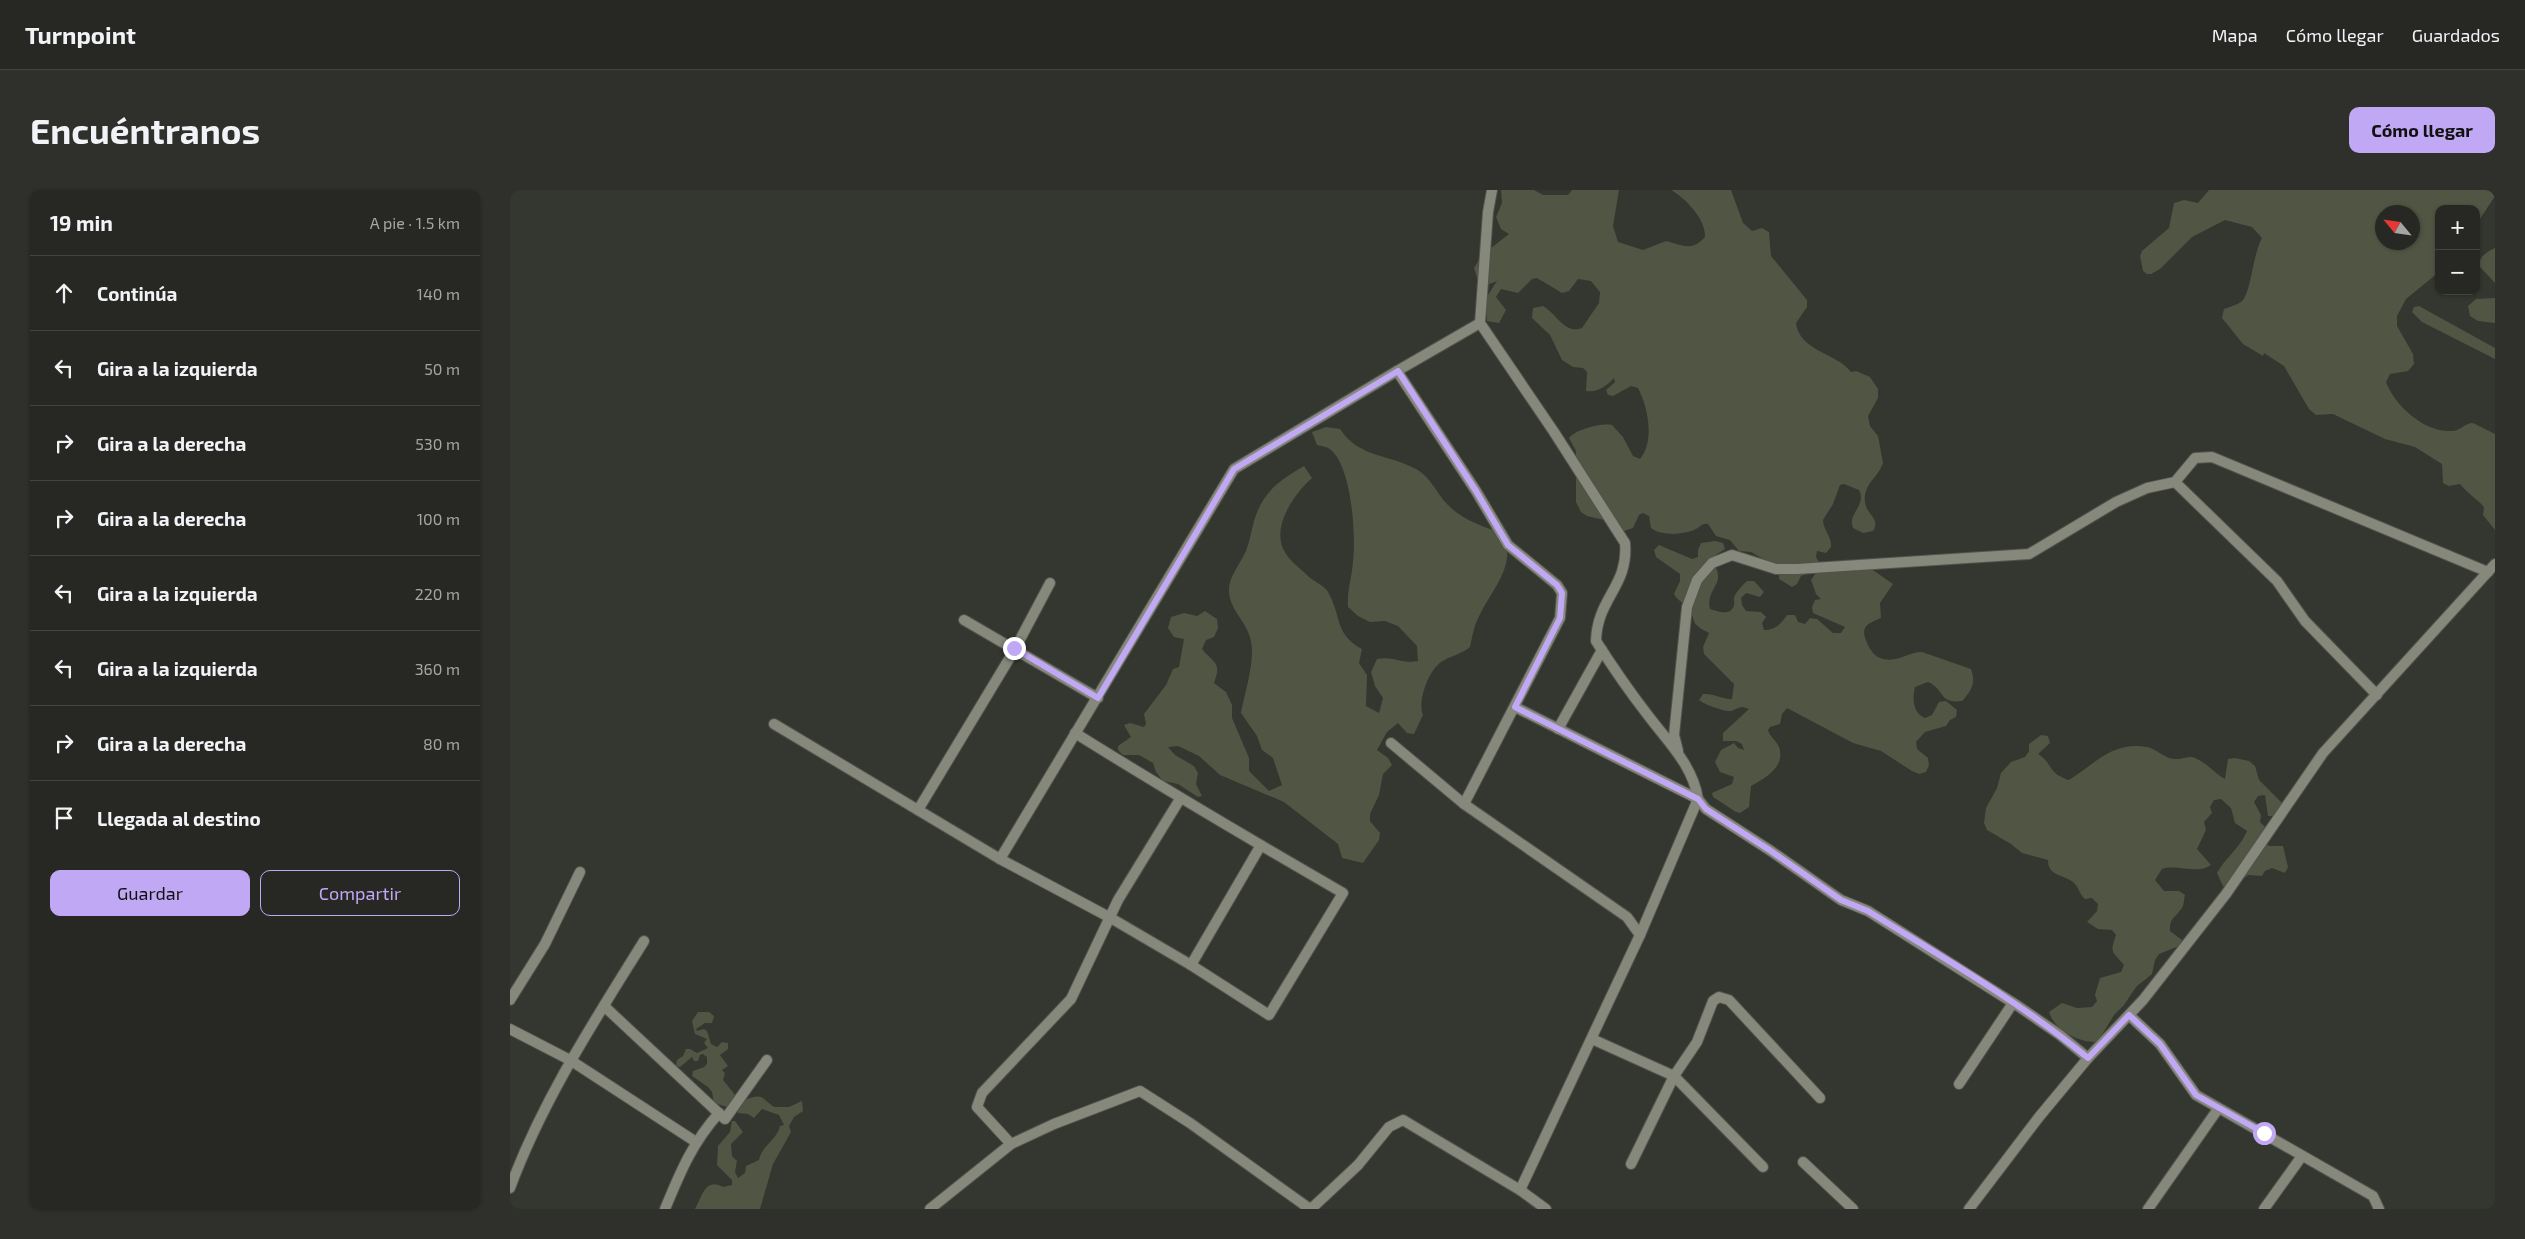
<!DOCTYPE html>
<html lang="es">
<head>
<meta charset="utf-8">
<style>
  :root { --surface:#272824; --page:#2f302c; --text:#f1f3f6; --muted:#a4a6a6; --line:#434441; --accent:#c0a8f4 }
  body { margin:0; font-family:"Exo 2",sans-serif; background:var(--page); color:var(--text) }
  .controls { position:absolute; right:15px; top:15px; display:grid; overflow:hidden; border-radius:10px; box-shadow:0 1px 4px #0004 }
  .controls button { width:45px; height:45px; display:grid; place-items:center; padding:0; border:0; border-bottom:1px solid var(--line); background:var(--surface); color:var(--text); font:25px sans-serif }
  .compass { position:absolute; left:1865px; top:15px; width:45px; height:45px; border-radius:50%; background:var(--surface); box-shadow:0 1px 4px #0004; rotate:299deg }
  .stop { position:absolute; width:15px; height:15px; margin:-11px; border:4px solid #c0a8f4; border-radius:50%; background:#fff }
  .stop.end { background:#c0a8f4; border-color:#fff; box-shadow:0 1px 5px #0008 }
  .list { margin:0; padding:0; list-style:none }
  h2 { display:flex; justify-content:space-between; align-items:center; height:65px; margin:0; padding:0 20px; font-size:21px }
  h2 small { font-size:16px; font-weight:400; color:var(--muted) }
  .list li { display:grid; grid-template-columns:32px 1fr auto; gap:15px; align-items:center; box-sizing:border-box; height:75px; padding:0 20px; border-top:1px solid var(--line) }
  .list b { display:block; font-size:19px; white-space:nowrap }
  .list em { font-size:16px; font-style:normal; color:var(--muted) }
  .actions { display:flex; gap:10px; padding:15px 20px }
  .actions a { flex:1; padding:11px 0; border:1px solid var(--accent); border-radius:10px; text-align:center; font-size:18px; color:var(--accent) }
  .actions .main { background:var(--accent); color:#111 }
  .icon { flex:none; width:28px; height:28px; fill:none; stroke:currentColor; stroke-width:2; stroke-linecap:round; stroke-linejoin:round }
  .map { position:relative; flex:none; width:1985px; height:1019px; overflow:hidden; border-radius:10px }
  header { display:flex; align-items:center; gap:30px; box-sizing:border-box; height:70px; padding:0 25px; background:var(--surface); border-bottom:1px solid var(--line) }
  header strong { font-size:24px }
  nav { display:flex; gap:28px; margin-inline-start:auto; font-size:18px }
  .intro { display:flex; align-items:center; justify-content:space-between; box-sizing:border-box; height:120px; padding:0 30px }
  h1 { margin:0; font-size:35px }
  .button { padding:12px 22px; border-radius:10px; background:var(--accent); color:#111; font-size:18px; font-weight:700 }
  main { display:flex; gap:30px; padding:0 30px }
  aside { flex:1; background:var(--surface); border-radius:10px; box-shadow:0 1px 4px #0004 }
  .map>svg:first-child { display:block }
</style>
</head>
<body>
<header>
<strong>Turnpoint</strong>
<nav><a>Mapa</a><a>Cómo llegar</a><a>Guardados</a></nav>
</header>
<div class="intro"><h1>Encuéntranos</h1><a class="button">Cómo llegar</a></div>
<main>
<aside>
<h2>19 min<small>A pie · 1.5 km</small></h2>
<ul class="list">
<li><svg class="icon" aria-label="ahead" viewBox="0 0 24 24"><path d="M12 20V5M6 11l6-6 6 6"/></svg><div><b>Continúa</b></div><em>140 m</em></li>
<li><svg class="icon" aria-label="left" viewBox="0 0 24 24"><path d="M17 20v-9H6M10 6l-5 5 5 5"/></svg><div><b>Gira a la izquierda</b></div><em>50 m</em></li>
<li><svg class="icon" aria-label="right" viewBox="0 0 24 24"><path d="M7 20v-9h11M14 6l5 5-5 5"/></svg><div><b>Gira a la derecha</b></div><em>530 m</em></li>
<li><svg class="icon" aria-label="right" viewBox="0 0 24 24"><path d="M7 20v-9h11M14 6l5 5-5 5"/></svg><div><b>Gira a la derecha</b></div><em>100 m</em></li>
<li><svg class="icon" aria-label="left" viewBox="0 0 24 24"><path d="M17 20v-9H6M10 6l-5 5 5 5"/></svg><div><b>Gira a la izquierda</b></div><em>220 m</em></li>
<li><svg class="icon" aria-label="left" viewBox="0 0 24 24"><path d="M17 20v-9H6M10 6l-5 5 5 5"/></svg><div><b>Gira a la izquierda</b></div><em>360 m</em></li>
<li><svg class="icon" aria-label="right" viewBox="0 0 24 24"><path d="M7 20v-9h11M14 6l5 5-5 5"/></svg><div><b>Gira a la derecha</b></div><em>80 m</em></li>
<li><svg class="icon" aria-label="arrive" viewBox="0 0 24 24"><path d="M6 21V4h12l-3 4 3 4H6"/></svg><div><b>Llegada al destino</b></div></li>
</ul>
<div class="actions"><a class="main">Guardar</a><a>Compartir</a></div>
</aside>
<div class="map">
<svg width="1985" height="1019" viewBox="0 0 1985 1019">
  <rect width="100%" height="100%" fill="#343630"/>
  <g fill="#515543" fill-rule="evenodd">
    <path d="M991 0H1024L1033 5H1058L1062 0H1109L1103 36 1108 52 1133 60 1156 51C1172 55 1182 62 1195 47 1196 29 1175 8 1161 0H1221L1233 33 1242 41 1252 38 1259 42 1261 66 1297 110V117L1286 133C1289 161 1327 163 1341 182L1346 181 1360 187 1368 199V208L1358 226 1360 236 1368 246 1373 273C1368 288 1353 294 1355 312 1356 324 1371 329 1363 341L1353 343 1343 338C1337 323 1357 316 1349 300L1334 294 1330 295 1323 314 1313 330C1313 340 1322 346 1321 357L1316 363 1307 361 1306 367 1310 374 1302 382 1291 386 1287 394 1282 397 1269 389V378L1241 362 1229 361 1220 350 1206 346 1198 334C1191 333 1190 338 1184 340 1172 345 1151 346 1141 338L1139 326 1133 323 1129 325 1123 338 1114 341 1099 331 1077 326 1071 322 1066 312V261L1059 248C1067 239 1091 233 1102 235L1113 247 1123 266 1130 269C1145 251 1138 217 1128 198L1121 196 1103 206 1098 205 1096 200 1105 192 1104 188C1097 196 1087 203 1076 201L1077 182 1073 178 1063 177 1052 170 1040 145 1022 128 1023 118 1033 116C1046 123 1055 145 1072 138L1089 113 1090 102 1081 91 1068 89 1059 101 1052 103 1027 88 1022 89 1008 103 991 99 986 107 996 120 989 133 977 131 976 108 987 91 977 95 968 91 964 78 972 65 999 44 991 39 986 27 992 13Z"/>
    <path d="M1699 0H1985V6L1966 35V19H1929V82L1896 109 1887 126V136L1903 164 1904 174 1898 181 1880 184 1876 192C1885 216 1915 243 1942 241 1950 241 1955 233 1963 233L1985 244V340L1973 325 1974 317C1966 308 1958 304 1950 294L1939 296 1933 293 1932 274 1905 257 1875 249 1823 224 1806 225 1799 219 1774 176 1754 163 1753 166 1733 154 1712 128 1714 119C1719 117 1727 115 1732 111 1741 103 1743 63 1752 48L1742 37 1715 30 1682 47 1650 79 1641 84H1637L1633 81 1630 66 1632 61 1659 38 1664 13 1674 10 1688 13ZM1872 22H1902V52H1872Z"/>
    <path d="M1985 58V93L1969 76C1969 66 1977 62 1985 58Z"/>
    <path d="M1985 108V133L1968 131 1960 126 1958 116 1966 109Z"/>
    <path d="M1909 116 1985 158V169L1912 132 1902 122 1904 117Z"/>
    <path d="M816 237 830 239C849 268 879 264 906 279 922 288 927 305 939 316 954 331 975 337 994 344 1007 379 979 401 967 431 963 439 962 449 960 457 952 464 940 466 931 472 919 480 907 511 913 525L904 544 897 543 888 533 877 542 867 560 878 568 882 575 873 584 869 605 860 624V631L870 643 869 650 853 673 832 668 828 654 774 612 710 585 689 566 668 556 658 557 665 565 684 576 688 583 686 594 692 606 688 607 668 594 653 591 646 582 643 573 629 565H613L608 560V556L621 547 614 535 620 533 634 537 636 534 634 524 656 495 663 479 669 477 674 449 664 447 658 438 661 427 674 423 687 426 695 421 707 429 708 438 704 447 696 450 692 459C704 474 712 471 704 493L716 502 722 515V528L739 568V581L759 601 772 595 763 568 752 560 747 546 731 523C735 501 745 473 741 451 737 431 718 419 719 399 719 387 731 372 736 361 740 351 741 341 744 331 753 301 769 291 794 276L802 288C784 304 759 339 776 364 781 372 791 379 798 386 803 391 815 396 818 402 832 426 824 444 852 459L849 473 857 485 856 516 869 523 873 508 865 496 861 482 867 469C886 466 888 474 908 471L907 456 888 436 875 431 860 432 848 426 838 417C837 399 842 388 843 371 846 346 842 278 821 260 818 257 811 256 807 255L802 242Z"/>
    <path d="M1205 351 1213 353 1215 359 1204 366 1203 373C1218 394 1195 398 1200 419 1207 421 1221 427 1224 415 1225 412 1223 410 1224 407 1227 401 1233 395 1237 391H1244L1254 402 1250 407 1236 403 1231 408 1232 415 1236 421 1251 422 1256 427 1252 433 1254 440C1265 440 1271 434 1277 425H1285L1288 432 1295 434 1300 428 1307 429 1323 443H1331L1335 437 1303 423 1302 417 1305 410 1311 409 1306 404 1301 390 1308 380 1360 378 1383 394 1370 413 1371 428C1353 435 1350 439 1359 457 1362 462 1365 466 1370 468 1387 474 1397 462 1412 462L1461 479C1466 493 1462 500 1452 511 1428 514 1435 499 1418 492L1405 497C1402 509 1403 523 1415 528L1422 525 1429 512 1436 511 1447 520 1446 527 1440 530 1436 536 1415 542 1406 552 1407 559 1418 568 1419 575 1416 582 1409 584 1402 581 1371 561 1343 553 1277 518 1272 524 1270 534 1260 537 1258 540C1260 547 1266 550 1269 557 1276 577 1255 588 1241 596L1239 617 1230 623 1226 622 1203 607 1202 603 1222 594 1224 587 1210 582 1205 572 1211 560 1224 553 1228 558 1234 560 1232 554 1226 551H1213V543L1239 519 1233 517C1228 517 1225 520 1221 521 1215 522 1193 514 1189 510L1193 504C1203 503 1211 509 1222 509L1224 494 1194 464 1193 457 1199 443C1178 432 1188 433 1178 418 1174 413 1168 411 1164 404L1170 391V384L1146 367 1144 360 1149 355 1182 369 1188 367V360L1191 353Z"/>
    <path d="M1531 545 1538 546 1540 553 1528 564C1542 572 1538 584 1559 590 1585 574 1602 551 1637 557 1647 559 1655 569 1665 569 1674 570 1679 564 1687 569 1698 574 1704 583 1715 589L1718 569 1725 568 1739 571 1745 576 1749 590 1775 616 1765 626H1758L1755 605 1748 606 1744 612 1751 625 1750 632 1755 637 1753 651 1759 656H1773L1778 677 1775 683 1762 678 1755 681 1752 686 1738 685 1721 698 1713 696 1707 683C1716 667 1730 658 1737 641L1725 633 1721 618 1711 609 1704 610 1700 617 1702 623 1694 632 1696 640 1687 659 1701 675C1687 685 1667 674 1652 679L1645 690 1654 701H1669L1675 705C1674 708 1674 715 1672 718 1666 727 1659 728 1660 741L1672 750 1669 756 1649 764 1645 770 1642 784 1626 797 1614 815 1604 825 1590 848 1585 852C1567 852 1544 839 1539 822L1552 813 1567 818 1582 817 1587 811 1585 805 1590 788 1611 782 1614 775C1603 761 1599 765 1606 745L1602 740 1588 739 1577 732 1587 721 1588 714 1582 708 1575 709C1569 704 1569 697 1563 692 1552 684 1538 686 1538 670L1512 663 1501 654 1477 640 1474 633 1476 618 1487 598 1491 583 1501 572 1515 567 1519 561V554Z"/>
    <path d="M188 822H199L204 826 202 833H195L186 839 187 841 194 839 197 841 201 854 207 857 212 852 218 853V859L210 865 218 876 212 880 215 883 213 890 226 906 234 910C254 903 250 907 264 917H279L292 911 293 921 284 927 279 936 281 942 263 974 250 1019H185C192 1007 195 987 213 997L222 995V990L207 975 208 956 220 942 222 931H225L233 942 221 954 222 966 227 971 225 982 228 988 235 983 236 976 249 970C252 955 267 950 270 936L274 935 269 925 252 919 244 928 238 924 228 923 227 920 204 913 202 902 198 897 182 886 183 881 194 877 197 874V867L193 864 190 865 188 871H184L182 867 170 877 166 876 167 870 173 866 176 859H180L187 863 198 858 194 853 197 849 185 844 182 831Z"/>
  </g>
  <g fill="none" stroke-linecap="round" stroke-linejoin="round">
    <defs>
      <g id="street">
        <path d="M982 0 978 22 970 133 1044 242 1115 353C1119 396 1087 408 1086 451 1102 476 1119 501 1137 524 1157 551 1183 575 1188 609L1130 745 1010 1000 1036 1019"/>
        <path d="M887 181 970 133"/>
        <path d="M1665 292 1767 391 1795 431 1867 505"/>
        <path d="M454 430 588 508"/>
        <path d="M1005 517 1188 609 1196 619 1261 661 1331 710 1358 721 1508 816 1550 845 1578 868"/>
        <path d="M264 534 490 669 599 727 681 775"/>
        <path d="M1048 539 1092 460"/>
        <path d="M565 543C653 598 743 651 833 703L759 825 681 775 751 655"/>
        <path d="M881 553 954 614 1117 727 1130 745"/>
        <path d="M1168 561 1164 545 1177 417 1187 390 1202 373 1222 365 1266 379H1287L1519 364 1606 312 1637 298 1665 292 1685 268 1702 267 1978 382"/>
        <path d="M408 620 505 459 540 393"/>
        <path d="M490 669 724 279 887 181 966 301 998 355 1047 395 1052 403 1050 428 954 614"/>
        <path d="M0 810 35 754 70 682"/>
        <path d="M94 816 215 929 257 870"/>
        <path d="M1619 825 1650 854 1686 905 1863 1006 1869 1019"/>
        <path d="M0 839 60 870 186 952"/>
        <path d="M1082 849 1164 886 1253 977"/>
        <path d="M1449 894 1503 813"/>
        <path d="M501 954 467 917 472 903 561 809 608 710 670 609"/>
        <path d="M1293 972 1343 1019"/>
        <path d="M1121 974 1164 886 1187 852 1203 811 1209 807 1219 810 1310 908"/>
        <path d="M0 998C33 909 85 830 134 751"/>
        <path d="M155 1019C170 983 182 953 209 923"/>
        <path d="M420 1019 501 954 544 934 630 901 680 933 800 1019"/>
        <path d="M801 1019 848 975 879 937 893 930 1010 1000"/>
        <path d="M1459 1019 1529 927 1578 868 1633 810 1716 704 1813 563 1985 374"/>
        <path d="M1638 1019 1708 919"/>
        <path d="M1754 1019 1792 966"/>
      </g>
    </defs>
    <use href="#street" stroke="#51534e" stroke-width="12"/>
    <use href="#street" stroke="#85887a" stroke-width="10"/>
  </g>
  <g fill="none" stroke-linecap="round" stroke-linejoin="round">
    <path stroke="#c0a8f4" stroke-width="6" d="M504 458 588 508 724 279 888 181 966 301 998 355 1047 395 1052 403 1050 428 1005 517 1188 609 1196 619 1261 661 1331 710 1358 721C1432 767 1510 812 1578 868L1619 825 1650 854 1686 905 1754 943"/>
  </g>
</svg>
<div class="controls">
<button>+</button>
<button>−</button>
</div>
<svg class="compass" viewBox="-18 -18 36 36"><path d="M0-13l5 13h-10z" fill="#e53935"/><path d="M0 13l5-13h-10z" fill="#a4a6a6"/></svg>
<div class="stop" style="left:1754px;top:943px"></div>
<div class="stop end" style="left:504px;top:458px"></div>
</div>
</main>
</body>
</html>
